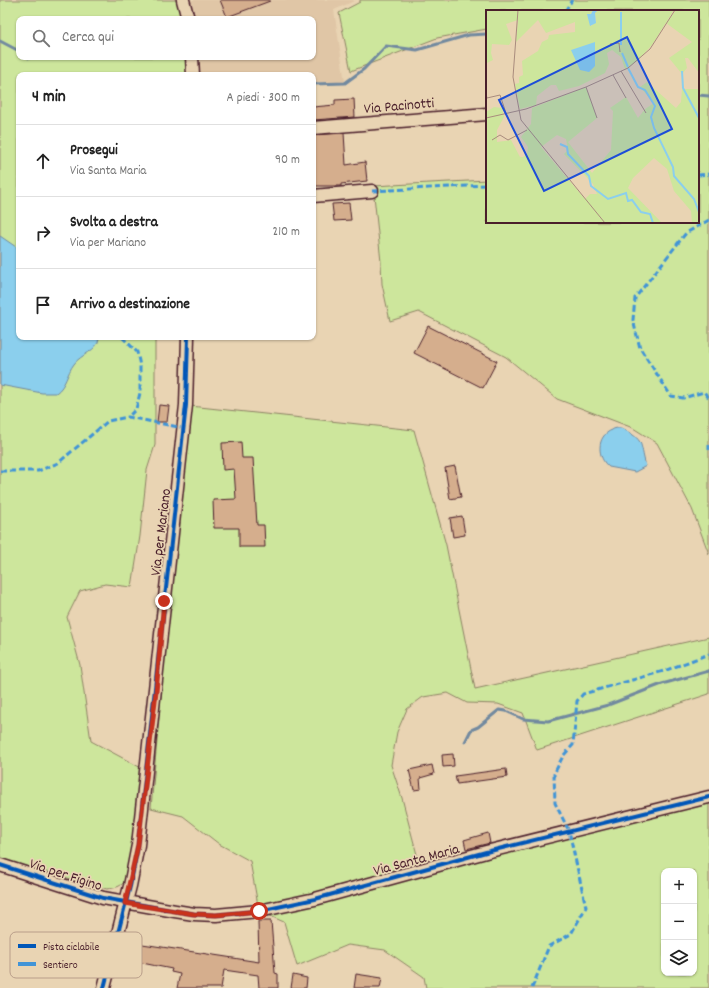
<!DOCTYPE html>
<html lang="it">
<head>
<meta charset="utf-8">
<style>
  :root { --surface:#fff; --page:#f6f6f6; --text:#222; --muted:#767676; --line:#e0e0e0 }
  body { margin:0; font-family:Dekko,sans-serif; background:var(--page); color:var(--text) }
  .controls { position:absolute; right:12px; bottom:12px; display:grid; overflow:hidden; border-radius:8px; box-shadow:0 1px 3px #0004 }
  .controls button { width:36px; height:36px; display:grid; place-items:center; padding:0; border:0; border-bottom:1px solid var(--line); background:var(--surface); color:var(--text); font:20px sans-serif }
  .stop { position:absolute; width:12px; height:12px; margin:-9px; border:3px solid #c8321e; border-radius:50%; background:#fff }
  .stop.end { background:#c8321e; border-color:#fff; box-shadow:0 1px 4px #0008 }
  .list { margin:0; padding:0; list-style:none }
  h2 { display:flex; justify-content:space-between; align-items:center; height:52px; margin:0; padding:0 16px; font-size:17px }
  h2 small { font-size:13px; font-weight:400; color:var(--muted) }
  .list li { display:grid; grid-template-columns:26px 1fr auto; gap:12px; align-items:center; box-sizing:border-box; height:72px; padding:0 16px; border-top:1px solid var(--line) }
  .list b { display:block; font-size:15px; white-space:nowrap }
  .list p { margin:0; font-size:13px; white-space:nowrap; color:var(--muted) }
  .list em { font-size:13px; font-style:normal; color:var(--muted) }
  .icon { flex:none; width:22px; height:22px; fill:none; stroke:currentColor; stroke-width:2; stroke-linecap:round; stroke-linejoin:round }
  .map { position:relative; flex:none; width:709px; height:988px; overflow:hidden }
  .search { position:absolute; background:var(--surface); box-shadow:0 1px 3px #0004; left:16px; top:16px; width:300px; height:44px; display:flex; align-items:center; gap:10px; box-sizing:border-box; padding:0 14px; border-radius:8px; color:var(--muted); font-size:15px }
  .panel { position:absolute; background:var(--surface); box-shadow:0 1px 3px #0004; left:16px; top:72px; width:300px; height:268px; border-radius:8px }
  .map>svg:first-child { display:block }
</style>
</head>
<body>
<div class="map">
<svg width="709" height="988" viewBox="0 0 709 988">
  <rect width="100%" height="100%" fill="#e9d4b3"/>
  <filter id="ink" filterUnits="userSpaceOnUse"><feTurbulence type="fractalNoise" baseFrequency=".025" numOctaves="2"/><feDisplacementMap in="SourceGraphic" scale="8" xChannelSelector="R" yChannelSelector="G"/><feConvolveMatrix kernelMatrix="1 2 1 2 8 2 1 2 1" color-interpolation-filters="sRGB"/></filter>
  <g filter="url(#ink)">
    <path fill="#e0c6a6" d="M188 0H353L354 1 334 10 345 82H313V75H198L197 57H313V19H192Z"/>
    <g fill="#cde69c" stroke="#8c8264" fill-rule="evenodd">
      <path d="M0 0H178L184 19H19V57H188L189 75H19V337H155V445L147 470 140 536 132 587 105 584 80 591 67 617 80 665 91 741 145 770 128 878C122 886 117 888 107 889L0 859Z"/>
      <path d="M360 0H709V554L692 509 657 443 633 428 557 399 506 357 419 312 390 321 382 284 381 262 373 186 487 180V222H698V11H487V29L437 38 351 71 339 13 360 2Z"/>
      <path d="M190 406 414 430 446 545 475 689 709 637V694L537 750 523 713 498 704 467 703 448 693 423 697 407 709 397 732 391 765 402 798 421 870 709 797V988H426L424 977 385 950 348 945 297 966 284 922 259 911 250 861 219 844 183 816 151 808 169 606ZM664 871H694V973H664Z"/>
    </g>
    <g fill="#8bcfed" stroke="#71899f">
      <path d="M0 236 19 249V337L99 338C98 351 81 354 74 364 67 373 66 386 56 393H42L0 385Z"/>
      <path d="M621 428C646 441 639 442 646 466L635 472 609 467C597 458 596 436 612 430 614 428 618 428 621 428Z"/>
    </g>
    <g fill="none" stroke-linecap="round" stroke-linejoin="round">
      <g stroke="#71899f" stroke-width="3">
        <path d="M0 41 19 51"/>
        <path d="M28 57 29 58"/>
        <path d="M313 84 345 83 364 69 386 46 417 50 469 35 487 34"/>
        <path d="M698 95 709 96"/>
        <path d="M465 742 471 730 478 727 499 710 506 711 523 719 548 721 608 705 662 684 709 671"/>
      </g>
    </g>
    <g fill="#d5ae8d" stroke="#4a1f2b">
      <path d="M220 0H270V1L227 17Z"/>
      <path d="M354 99 355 117 313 120V107L335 105V100Z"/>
      <path d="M344 133 346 165 365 162 367 181 341 184V186H313V135Z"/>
      <path d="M349 203 351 220 334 221 332 204Z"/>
      <path d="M428 326 497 361 483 388 414 353Z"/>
      <path d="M159 405 169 406 167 422H157Z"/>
      <path d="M241 442 242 458H253L257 525H264L265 547H239V528H214L213 500 236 499 234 469 223 470 222 443Z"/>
      <path d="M455 466 461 497 450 499 445 468Z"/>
      <path d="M462 516 465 535 453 537 450 518Z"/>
      <path d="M453 754 454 766 443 767 442 755Z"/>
      <path d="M432 765 434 774 420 778 421 789 414 790 409 770Z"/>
      <path d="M506 769 507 777 457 784 455 776Z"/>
      <path d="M488 833 490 843 466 849 464 840Z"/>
      <path d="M258 921H271L275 973 278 974V988H259L258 975 224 970 221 988H177L180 974 171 972 172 969 132 961 136 943 259 962Z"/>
      <path d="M356 974 382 978 380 988H354Z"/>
      <path d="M293 975 307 978 306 988H291Z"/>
    </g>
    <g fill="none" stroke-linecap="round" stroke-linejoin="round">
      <defs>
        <g id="minor">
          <path d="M183 0 188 19"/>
          <path d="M192 57 193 75"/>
          <path d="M313 128 487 114"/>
          <path d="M313 196 372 191"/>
          <path d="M0 865 103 898 175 911 194 914 216 915 259 911 315 899 486 852 709 797"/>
          <path d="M104 988 130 886 138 845 186 405 188 337"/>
        </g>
      </defs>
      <use href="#minor" stroke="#4a1f2b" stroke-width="15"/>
      <use href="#minor" stroke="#e9d4b3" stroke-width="12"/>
      <g stroke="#4194d7" stroke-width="3" stroke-dasharray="6 3" stroke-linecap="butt">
        <path d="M565 11 572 0"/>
        <path d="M698 175 709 174"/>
        <path d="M372 191 487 185"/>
        <path d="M709 220 686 233 635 298 633 320 640 348 671 396 683 398 704 392 709 398"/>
        <path d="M122 337 137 352 140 366V393L136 409 128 417"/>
        <path d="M709 445V450"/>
        <path d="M0 471H38L58 463 108 421 128 417 183 428"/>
        <path d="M532 988 549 946 571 934 586 907 569 831 555 803 554 774 563 756 573 745 577 701 583 694 664 671 709 654"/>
      </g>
      <defs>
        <g id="cycleway">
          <path d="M0 865 103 898 175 911 194 914 216 915 259 911 315 899 486 852 709 797"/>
          <path d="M104 988 130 886 138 845 186 405 188 337"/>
        </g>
      </defs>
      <use href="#cycleway" stroke="#e9d4b3" stroke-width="6"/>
      <use href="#cycleway" stroke="#0057b8" stroke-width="4"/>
    </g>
  </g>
  <g fill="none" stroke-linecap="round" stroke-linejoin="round" filter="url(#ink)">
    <path stroke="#c8321e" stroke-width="5" d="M164 601 156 692 138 845 125 903 194 914 216 915 259 911"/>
  </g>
  <g text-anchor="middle" stroke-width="3.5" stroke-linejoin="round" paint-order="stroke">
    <g font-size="15" fill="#4a1f2b" stroke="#e9d4b3">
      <text transform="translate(399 105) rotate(-5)" y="5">Via Pacinotti</text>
      <text transform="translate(160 532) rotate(-83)" y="5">Via per Mariano</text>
      <text transform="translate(416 859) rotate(-15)" y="5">Via Santa Maria</text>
      <text transform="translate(66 874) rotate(18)" y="5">Via per Figino</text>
    </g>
  </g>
  <g transform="translate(486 10)">
    <rect width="213" height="213" fill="#e9d4b3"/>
    <path d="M0 0H107L105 4H101L105 16 110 11 109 3 112 0H188L166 35 150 52 139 59 135 47 126 40 121 43 123 54 119 63 93 76 73 81 70 75H65L51 86 50 95 34 99 29 74 33 73V67L37 65 36 51 52 41 56 32 62 29 63 25 89 22V12L60 23 52 10 30 32 32 10 20 14 26 30 23 35 6 34 5 43 7 50 1 53ZM190 0H213V63L202 48H199L201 58 196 64 183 48 206 32 180 13ZM161 72 190 98 195 92 196 79H213V213H206L205 201 188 181 181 159 168 148 147 168 142 178 176 213H0V102L8 97 16 98 18 107 11 120V132L25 130 34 147H37L41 144 42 137 35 127 45 114 46 98 100 77 111 108 82 132 106 163 125 140 127 101 124 98 140 87 152 108 159 99 168 93 154 77ZM71 125 80 129 82 140 78 144 107 174 111 184H104L99 189 55 137Z" fill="#cde69c" fill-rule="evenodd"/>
    <path d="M107 0H112L109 3 110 13 104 16 101 4H105ZM109 32V56L103 62 94 60 85 40Z" fill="#8bcfed"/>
    <path fill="none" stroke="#8bcfed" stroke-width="2" d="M135 35V2M136 43 142 57M142 58 152 77 159 80 169 96 165 107 168 118 187 157 188 166 208 189 213 202M196 61 197 78 213 108M74 134 81 137 82 144 103 166 105 176 122 189 140 183 142 191 146 190 155 202 164 204 167 213"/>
    <path fill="none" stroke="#a98c7d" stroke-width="1" d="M32 0 27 67 35 110 119 213M124 34 133 33 134 42M135 61 160 103M127 65 140 88M100 77 111 108M0 84 1 88 14 85 20 103M0 108 40 99 100 77 142 58 164 39 189 0M6 130 14 125 22 130 41 120"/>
    <path fill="#1d4ed8" fill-opacity="0.15" stroke="#1d4ed8" stroke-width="2" d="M141 27 186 119 58 181 13 90Z"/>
    <rect width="213" height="213" fill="none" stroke="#4a1f2b" stroke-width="2"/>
  </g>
  <rect x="10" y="932" width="132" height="46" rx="6" fill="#e9d4b3" stroke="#b99e8a" stroke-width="1"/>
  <rect x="18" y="944" width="18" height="4" fill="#0057b8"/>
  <rect x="18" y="962" width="18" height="4" fill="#4194d7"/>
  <g font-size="11" fill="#4a1f2b">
    <text x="43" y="950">Pista ciclabile</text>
    <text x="43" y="968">Sentiero</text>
  </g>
</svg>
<div class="controls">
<button>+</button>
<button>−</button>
<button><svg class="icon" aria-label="layers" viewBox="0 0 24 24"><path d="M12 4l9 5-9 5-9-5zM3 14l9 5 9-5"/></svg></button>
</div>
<div class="stop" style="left:259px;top:911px"></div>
<div class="stop end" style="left:164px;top:601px"></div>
<div class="search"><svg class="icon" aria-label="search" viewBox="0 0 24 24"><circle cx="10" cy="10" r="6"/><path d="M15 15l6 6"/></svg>Cerca qui</div>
<section class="panel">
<h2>4 min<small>A piedi · 300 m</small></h2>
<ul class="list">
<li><svg class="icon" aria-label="ahead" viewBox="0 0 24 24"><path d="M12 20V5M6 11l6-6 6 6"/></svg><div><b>Prosegui</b><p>Via Santa Maria</p></div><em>90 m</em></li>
<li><svg class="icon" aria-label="right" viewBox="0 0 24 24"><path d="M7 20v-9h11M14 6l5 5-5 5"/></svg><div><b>Svolta a destra</b><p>Via per Mariano</p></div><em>210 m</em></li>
<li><svg class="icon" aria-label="arrive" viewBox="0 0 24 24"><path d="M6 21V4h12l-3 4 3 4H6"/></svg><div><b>Arrivo a destinazione</b></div></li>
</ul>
</section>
</div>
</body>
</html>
